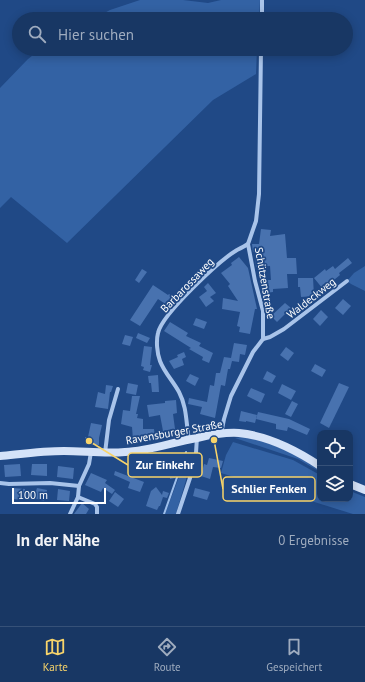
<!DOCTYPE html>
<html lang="de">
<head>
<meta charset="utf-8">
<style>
  :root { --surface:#183764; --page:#25426d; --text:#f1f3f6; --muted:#9facbf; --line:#365178; --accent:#f8d46a }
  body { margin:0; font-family:"PT Sans",sans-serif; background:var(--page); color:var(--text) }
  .controls { position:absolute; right:12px; bottom:12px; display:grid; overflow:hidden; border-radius:8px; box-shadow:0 2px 10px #0003 }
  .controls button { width:36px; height:36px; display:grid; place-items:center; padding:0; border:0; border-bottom:1px solid var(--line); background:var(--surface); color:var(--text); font:20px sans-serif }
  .scale { position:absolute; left:12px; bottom:10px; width:94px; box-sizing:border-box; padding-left:4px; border:2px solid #fff; border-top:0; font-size:11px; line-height:14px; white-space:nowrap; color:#fff; -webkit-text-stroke:3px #204986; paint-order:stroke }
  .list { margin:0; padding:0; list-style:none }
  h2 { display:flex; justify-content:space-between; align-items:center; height:52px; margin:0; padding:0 16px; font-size:17px }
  h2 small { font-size:13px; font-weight:400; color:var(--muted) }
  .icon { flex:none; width:22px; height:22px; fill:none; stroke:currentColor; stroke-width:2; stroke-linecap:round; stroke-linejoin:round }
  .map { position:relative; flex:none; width:365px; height:514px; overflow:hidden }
  .search { position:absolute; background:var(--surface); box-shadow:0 2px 10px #0003; left:12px; right:12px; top:12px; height:44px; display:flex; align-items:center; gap:10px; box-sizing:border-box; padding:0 14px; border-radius:22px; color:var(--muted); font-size:15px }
  .sheet { height:112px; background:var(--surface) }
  nav { display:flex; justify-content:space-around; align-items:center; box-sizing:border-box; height:56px; border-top:1px solid var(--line); background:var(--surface); font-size:11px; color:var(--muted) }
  nav a { display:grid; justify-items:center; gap:2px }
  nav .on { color:var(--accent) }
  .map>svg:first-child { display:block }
</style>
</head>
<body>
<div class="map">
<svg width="365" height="514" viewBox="0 0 365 514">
  <rect width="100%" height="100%" fill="#204986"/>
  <g fill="#3362a4">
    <path d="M140 0H183L208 3 221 0H260L259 19H93L110 10Z"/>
    <path d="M41 49H257L256 74 213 100 67 243 11 197 0 208V88L28 59Z"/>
    <path d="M365 266V291L351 284 347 281 354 273Z"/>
    <path d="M241 437 260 440 290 452 320 470V472L298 459 235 438Z"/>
    <path d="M233 442 293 460 320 475V499H350V491L365 497V514H353L221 473 226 455Z"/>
    <path d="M185 461 186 470V480L176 514H165Z"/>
  </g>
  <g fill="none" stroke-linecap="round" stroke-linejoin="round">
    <path stroke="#9dbeeb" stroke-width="2" d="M164 514 186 452"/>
  </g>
  <g fill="#4872af">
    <path d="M261 229 271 230 270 236 285 234 287 258H296L297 274H287L288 288 273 289V292L264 293 263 280H271L270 266 256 267 255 251 253 252 252 244H259Z"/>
    <path d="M239 257 248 268 257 309H255L250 334 239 332 240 327 237 326 240 312 222 309 223 298 238 301 228 286 230 284 221 273 232 265 231 263Z"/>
    <path d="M348 258 352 263 339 273 340 275 323 289 314 278 325 269 326 271 333 266 335 269Z"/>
    <path d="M142 269 147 272 139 283 135 280Z"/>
    <path d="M298 278H313L314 296 301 297 300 287H298Z"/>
    <path d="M208 283 216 293 210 297 214 301 206 307 199 297 207 291 204 287Z"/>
    <path d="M153 285 168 295 169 294 176 299 170 307 158 299 140 326 130 320Z"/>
    <path d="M343 299 351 306 343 315 335 308Z"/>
    <path d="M285 303 291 308 277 322 271 316Z"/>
    <path d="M321 310 328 317 320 326 313 319Z"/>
    <path d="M196 318 207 322 204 329 193 325Z"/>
    <path d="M170 322 188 333 186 336 201 343 199 346 213 353 209 363 202 360 203 357 189 349 191 348 164 331Z"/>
    <path d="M138 333 150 338 147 343 136 338Z"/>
    <path d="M125 335 133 337 130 346 122 344Z"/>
    <path d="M234 343 247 345 245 355 240 354 239 362 232 361 230 369H228L225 386 221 385 215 418 200 414 202 407 188 404 189 398 207 402 210 385 214 386 216 373H220L224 357 231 358Z"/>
    <path d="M144 346 152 347 150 365H152L150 372 143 370 144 367 141 366Z"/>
    <path d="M286 347 294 353 288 361 280 355Z"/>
    <path d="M184 352 186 357 182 359 184 365 174 369 169 361 178 357 177 355Z"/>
    <path d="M315 364 326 370 322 377 311 371Z"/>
    <path d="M267 371 276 376 272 383 263 379Z"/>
    <path d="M190 374 199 378 195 386 186 381Z"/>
    <path d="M158 375 159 392H152L151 383H149L148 376Z"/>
    <path d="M128 383 138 385 136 395 126 393Z"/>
    <path d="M339 383 349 387 329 428 320 423Z"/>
    <path d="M282 384 296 391 291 400 278 393Z"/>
    <path d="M106 385 113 386 111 392H110L108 409 95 407 98 392 105 394Z"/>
    <path d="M251 388 265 394 261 403 247 396Z"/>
    <path d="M132 396H140L136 414H138L137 418 143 419V429H154L155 439 133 440 132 427 121 424 123 410 130 411Z"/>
    <path d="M176 400 177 413 173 414 175 429 163 431 160 415 149 417 147 405 165 403V401Z"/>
    <path d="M292 401 298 404 291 417 285 414Z"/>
    <path d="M241 411 257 415 255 423 246 421V422L239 421Z"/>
    <path d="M258 412 289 419 310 429 307 435 288 427 287 431 276 429V424L256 419Z"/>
    <path d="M91 423 102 425 99 438V445L85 444V437H88Z"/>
    <path d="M161 455V459L178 457 179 468H178L175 478 170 479 169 467 152 469 150 456Z"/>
    <path d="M209 458 223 461 221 468 213 467 210 479 201 476 204 464 207 465Z"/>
    <path d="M20 464 21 476 5 477 4 465Z"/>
    <path d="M32 464H47V476L31 475Z"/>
    <path d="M58 466 74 468 73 479 57 477Z"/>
    <path d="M115 471 144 482 140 492 128 488 130 482 114 475Z"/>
    <path d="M91 473 107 480 105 483 115 490 112 494 103 488 101 492 85 485Z"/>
    <path d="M156 487 162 495 163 491 169 493 167 498 163 497 160 506H159L157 510 146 506 151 491Z"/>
    <path d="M13 488 25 489 24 500 12 499Z"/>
    <path d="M37 488 47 490 44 501 34 498Z"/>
    <path d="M195 488 210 492 207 500 193 496Z"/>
    <path d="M58 489 70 491 69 501 57 500Z"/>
    <path d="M115 492 124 499 118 507 109 501Z"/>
    <path d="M82 503 89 509 86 514H74Z"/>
  </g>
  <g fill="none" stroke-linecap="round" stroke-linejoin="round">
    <g stroke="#a9c4ea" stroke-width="4">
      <path d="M262 19V0"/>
      <path d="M263 339 270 337 284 329 347 281"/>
      <path d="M221 434 224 419 231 396 253 352 263 339V311L255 281 248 244 256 221 259 194 261 49"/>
      <path d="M189 440C186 423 187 407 179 392 173 381 164 372 160 361 157 353 156 341 158 333 162 314 220 260 237 250 241 248 245 246 248 244"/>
      <path d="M105 453 109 420 118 389"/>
      <path d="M0 483 9 484 50 483 79 486"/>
      <path d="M78 497 95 504 97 507V514"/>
      <path d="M70 514 78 497 79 486 89 464 91 452"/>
      <path d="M178 514 190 478 196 453 197 437"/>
    </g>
    <g stroke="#d4e2f8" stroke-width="8">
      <path d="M0 456C21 454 43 451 64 451 84 451 105 454 125 452 149 451 173 442 197 438 210 435 225 432 239 433 269 436 296 450 320 466"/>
      <path d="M350 484 365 490"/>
    </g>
  </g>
  <g text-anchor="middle" stroke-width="3.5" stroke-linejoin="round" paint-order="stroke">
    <g font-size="11" fill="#fff" stroke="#204986">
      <text transform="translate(265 283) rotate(80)" y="4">Schützenstraße</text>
      <text transform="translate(187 285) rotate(-46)" y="4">Barbarossaweg</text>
      <text transform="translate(311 298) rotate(-38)" y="4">Waldeckweg</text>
      <text transform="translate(174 432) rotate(-10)" y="4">Ravensburger Straße</text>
    </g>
  </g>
  <path fill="none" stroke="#f8d46a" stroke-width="1.5" d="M89 441L128 465M214 440L223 489"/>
  <g fill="#f8d46a" stroke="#204986" stroke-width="1.5">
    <circle cx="89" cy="441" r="4"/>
    <circle cx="214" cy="440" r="4"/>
  </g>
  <g fill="#204986" stroke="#f8d46a" stroke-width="1.5">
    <rect x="128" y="453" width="74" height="24" rx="4"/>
    <rect x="223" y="477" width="92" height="24" rx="4"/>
  </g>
  <g font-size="12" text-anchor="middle" font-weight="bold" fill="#fff">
    <text x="165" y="469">Zur Einkehr</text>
    <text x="269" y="493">Schlier Fenken</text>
  </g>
</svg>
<div class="controls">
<button><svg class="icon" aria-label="locate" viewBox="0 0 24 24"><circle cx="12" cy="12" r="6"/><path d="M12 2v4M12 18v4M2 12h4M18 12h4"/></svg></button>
<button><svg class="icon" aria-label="layers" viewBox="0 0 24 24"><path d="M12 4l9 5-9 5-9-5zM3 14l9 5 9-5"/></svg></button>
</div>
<div class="scale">100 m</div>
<div class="search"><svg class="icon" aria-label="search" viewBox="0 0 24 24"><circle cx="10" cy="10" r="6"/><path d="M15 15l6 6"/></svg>Hier suchen</div>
</div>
<section class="sheet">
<h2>In der Nähe<small>0 Ergebnisse</small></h2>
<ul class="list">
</ul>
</section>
<nav>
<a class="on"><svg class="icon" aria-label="map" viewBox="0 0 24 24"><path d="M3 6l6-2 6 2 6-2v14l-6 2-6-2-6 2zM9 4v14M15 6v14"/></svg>Karte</a>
<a><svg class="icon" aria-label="directions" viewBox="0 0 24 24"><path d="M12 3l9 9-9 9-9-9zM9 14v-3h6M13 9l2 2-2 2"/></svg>Route</a>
<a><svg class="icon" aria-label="saved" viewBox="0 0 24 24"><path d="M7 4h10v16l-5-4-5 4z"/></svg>Gespeichert</a>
</nav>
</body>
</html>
